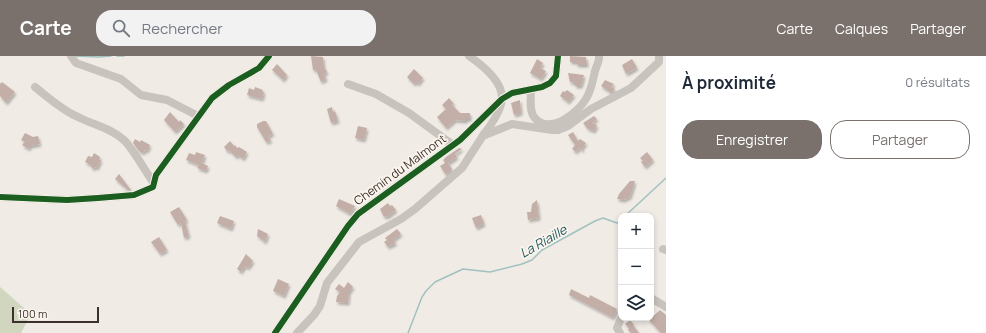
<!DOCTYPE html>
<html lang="fr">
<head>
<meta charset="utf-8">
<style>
  :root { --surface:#fff; --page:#f2f2f3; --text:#1f2937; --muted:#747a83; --line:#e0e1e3; --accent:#7a716c }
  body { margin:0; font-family:Manrope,sans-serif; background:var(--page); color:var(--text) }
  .controls { position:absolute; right:12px; bottom:12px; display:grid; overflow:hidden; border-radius:8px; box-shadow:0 2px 6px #0003 }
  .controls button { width:36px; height:36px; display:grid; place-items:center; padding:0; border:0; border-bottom:1px solid var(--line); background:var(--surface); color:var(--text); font:20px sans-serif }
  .scale { position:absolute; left:12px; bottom:10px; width:87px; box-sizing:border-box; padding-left:4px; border:2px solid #3b302b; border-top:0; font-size:11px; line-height:14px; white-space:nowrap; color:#3b302b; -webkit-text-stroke:3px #fbf5ee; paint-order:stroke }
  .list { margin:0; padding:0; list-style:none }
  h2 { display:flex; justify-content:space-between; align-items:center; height:52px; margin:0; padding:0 16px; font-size:17px }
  h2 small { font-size:13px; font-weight:400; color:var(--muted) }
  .actions { display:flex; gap:8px; padding:12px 16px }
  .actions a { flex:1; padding:9px 0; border:1px solid var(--accent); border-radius:16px; text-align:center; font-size:14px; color:var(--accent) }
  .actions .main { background:var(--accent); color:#fff }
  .icon { flex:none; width:22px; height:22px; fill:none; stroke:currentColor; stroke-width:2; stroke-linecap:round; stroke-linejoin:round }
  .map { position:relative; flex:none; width:666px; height:277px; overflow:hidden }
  header { display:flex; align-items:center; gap:24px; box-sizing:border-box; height:56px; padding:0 20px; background:var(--accent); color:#fff }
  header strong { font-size:19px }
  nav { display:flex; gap:22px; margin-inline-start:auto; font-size:14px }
  .search { width:280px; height:36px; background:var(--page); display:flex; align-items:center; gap:10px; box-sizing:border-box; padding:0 14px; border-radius:16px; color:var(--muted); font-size:15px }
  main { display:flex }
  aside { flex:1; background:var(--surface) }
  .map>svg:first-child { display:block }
</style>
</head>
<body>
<header>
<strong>Carte</strong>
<div class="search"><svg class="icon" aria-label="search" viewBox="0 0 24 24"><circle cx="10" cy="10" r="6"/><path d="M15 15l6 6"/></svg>Rechercher</div>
<nav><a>Carte</a><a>Calques</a><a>Partager</a></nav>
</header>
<main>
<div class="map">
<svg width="666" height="277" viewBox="0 0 666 277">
  <defs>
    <filter id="shadow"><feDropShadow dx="1.5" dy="2.5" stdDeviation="1" flood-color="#0004"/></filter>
  </defs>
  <rect width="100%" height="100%" fill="#f0ebe5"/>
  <path fill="#d1d6bf" d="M0 231 31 258 21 277H0Z"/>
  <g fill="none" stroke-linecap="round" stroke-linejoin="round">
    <g stroke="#a1c2c1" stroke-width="1.5">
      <path d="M75 0 99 1 111 0"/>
      <path d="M117 0H124"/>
      <path d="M625 160 666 122"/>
      <path d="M408 277 422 241 426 235 435 226 463 213 490 216 522 208 532 204 542 194 595 165 603 162 617 167 621 164"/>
    </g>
  </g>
  <g fill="#c3afa7" filter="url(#shadow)">
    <path d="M311 0 323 1 324 11 327 16 324 18 326 23 321 26 316 14H313Z"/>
    <path d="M570 0 586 1 587 9H579L576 8V6H570Z"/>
    <path d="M537 3 543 7 540 12 546 15 541 23 530 17Z"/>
    <path d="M632 3 637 12 626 18 622 9Z"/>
    <path d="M277 8 287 19 283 24 272 14Z"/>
    <path d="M414 13 423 22 418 28 416 26 414 28 407 21Z"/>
    <path d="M568 17 584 19 581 30H575V27L570 26Z"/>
    <path d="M605 24 614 28 611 31 615 33 611 37 601 30Z"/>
    <path d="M2 26 15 36 6 47 0 40V28Z"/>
    <path d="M255 31 263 34 262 35 264 36 262 43 247 39 249 32 254 34Z"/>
    <path d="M567 34 574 39 568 46 560 40 563 35 565 36Z"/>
    <path d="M449 42 454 48 452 49 460 57H470V63H466V65L455 64 446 72 437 61 446 53 442 49Z"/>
    <path d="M520 44 521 57 514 59 511 47Z"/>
    <path d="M332 51 333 56 335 55 338 65 331 67 327 53Z"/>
    <path d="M170 56 179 66 180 64 184 68 175 76 164 64Z"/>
    <path d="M594 60 597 63 592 67 597 69 594 75 588 73 583 67Z"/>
    <path d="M263 65H266L273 78 268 80 271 85 266 86 257 71V68Z"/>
    <path d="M358 70 367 72 364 84 355 82Z"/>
    <path d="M573 76 578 85 580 83 586 87 582 92 583 95 579 92 576 96 572 93 575 89 568 79Z"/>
    <path d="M25 77 33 81 38 80 40 88 30 90 29 93 22 89 25 86 21 84Z"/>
    <path d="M135 83 140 86 141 84 150 89 147 95 145 94 143 97 139 95 133 87Z"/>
    <path d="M230 85 234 90 235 89 237 92 239 91 247 96 243 103 238 99 236 101 229 94 228 96 224 91Z"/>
    <path d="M459 92 462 93 455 98 457 101 448 107 452 113 446 119 440 110 445 107 443 104 446 101Z"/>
    <path d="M196 96 205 99 202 107 208 110 206 115 197 112 199 109 186 104 189 97 195 99Z"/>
    <path d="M647 96 653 104 645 111 641 106 643 105 640 102Z"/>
    <path d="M94 97 100 101 99 104H101L97 112 95 111 92 113 91 109 85 106 88 100 92 101Z"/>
    <path d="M119 118 131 134H128L115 123Z"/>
    <path d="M630 125H635L630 141 623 144 617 143 619 138Z"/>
    <path d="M339 143 355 150 350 158 336 150Z"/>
    <path d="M537 144 539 162 528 164 527 156H531L532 148Z"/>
    <path d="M388 147 390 150 392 149 396 154 387 161 386 160 384 161 380 153Z"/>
    <path d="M179 151 187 164 185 165 189 180 184 182 181 167 178 169 170 156Z"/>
    <path d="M481 159 484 168 476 172 472 162Z"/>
    <path d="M220 160 234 165 231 173 217 167Z"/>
    <path d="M258 173 268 178 265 186 257 180Z"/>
    <path d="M397 173 401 178 393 184 396 187 388 191 384 186 387 184 385 182Z"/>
    <path d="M159 181 167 194 160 198 151 186Z"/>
    <path d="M246 198 253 205 248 212 245 210 241 216 237 213Z"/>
    <path d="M278 223 289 228 284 240 273 235Z"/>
    <path d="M348 226 353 231 349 236 348 247 336 246 337 240 340 236 335 233 339 228 344 232Z"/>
    <path d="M571 233 589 242 590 239 617 253 613 262 569 239Z"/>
    <path d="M660 254 666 259V277H661L647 262H651Z"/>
    <path d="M630 264 634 269H633L639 277H631L628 274 629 272 625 268Z"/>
  </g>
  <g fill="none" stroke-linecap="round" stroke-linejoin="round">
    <g stroke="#c9c3be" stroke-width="8">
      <path d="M71 0 76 7 121 23 141 39 167 44 198 60"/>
      <path d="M469 0C482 9 503 25 502 43 501 55 491 69 484 78L485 79 512 68 552 74H558L568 70 591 53 631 32 659 6V0"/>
      <path d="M348 28 376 38 409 57 453 89"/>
      <path d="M35 31C49 42 62 54 78 61 94 69 111 72 125 85 135 96 144 113 153 126"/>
      <path d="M531 34C531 42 529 54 534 61 550 81 581 55 588 39 592 31 593 23 595 15 596 10 600 5 599 0"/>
      <path d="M0 141 67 144 98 142 134 139 153 131 156 119 212 42 229 29 259 12 269 0"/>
      <path d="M663 193 666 194"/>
      <path d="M651 242 666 251"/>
      <path d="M275 277 348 170 358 158 460 84 502 43 512 37 542 31 550 27 556 20 558 0"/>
      <path d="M297 277 314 259 320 250 327 227 359 186 401 163 415 153 462 112 484 78"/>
      <path d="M620 277 617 272 621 262"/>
    </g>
    <defs>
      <g id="cycleway">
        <path d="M0 141 67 144 98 142 134 139 153 131 156 119 212 42 229 29 259 12 269 0"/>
        <path d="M275 277 348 170 358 158 460 84 502 43 512 37 542 31 550 27 556 20 558 0"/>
      </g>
    </defs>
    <use href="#cycleway" stroke="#fbf5ee" stroke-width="8"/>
    <use href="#cycleway" stroke="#1b5e20" stroke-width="6"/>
  </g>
  <g text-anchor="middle" stroke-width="3.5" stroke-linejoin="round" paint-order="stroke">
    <g font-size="12" fill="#3b302b" stroke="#fbf5ee">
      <text transform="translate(400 114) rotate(-36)" y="4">Chemin du Malmont</text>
    </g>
    <g font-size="13" font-style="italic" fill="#1f5a5e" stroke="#fbf5ee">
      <text transform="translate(543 185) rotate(-30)" y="5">La Riaille</text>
    </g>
  </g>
</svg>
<div class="controls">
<button>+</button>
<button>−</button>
<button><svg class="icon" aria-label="layers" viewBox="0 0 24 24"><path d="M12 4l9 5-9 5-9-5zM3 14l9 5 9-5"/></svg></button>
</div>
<div class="scale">100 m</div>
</div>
<aside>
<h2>À proximité<small>0 résultats</small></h2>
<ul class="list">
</ul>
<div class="actions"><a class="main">Enregistrer</a><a>Partager</a></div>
</aside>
</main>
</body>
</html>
